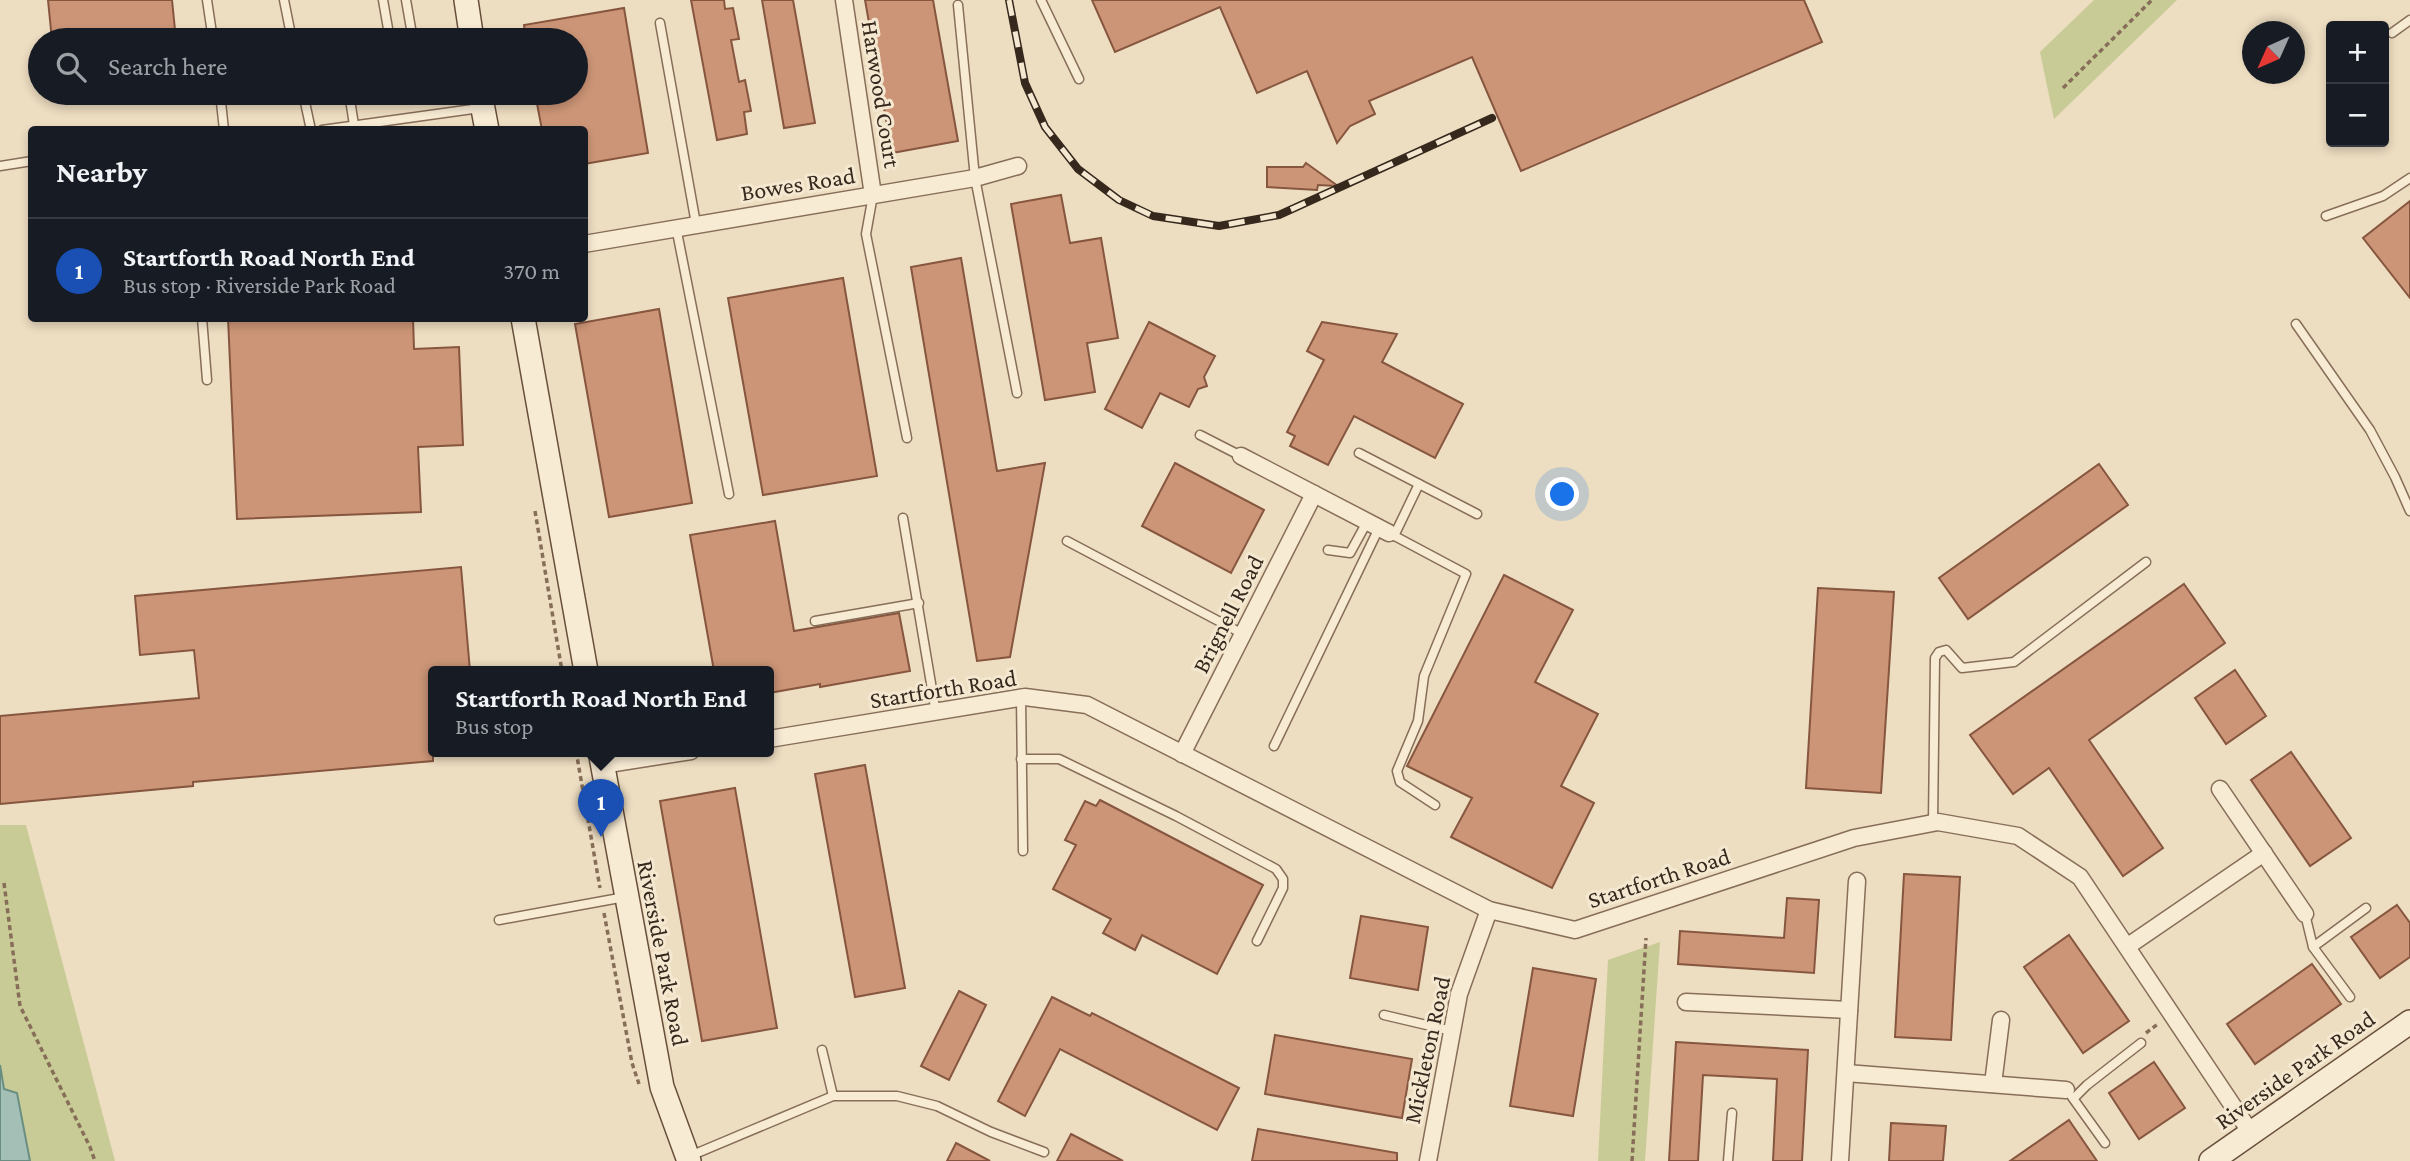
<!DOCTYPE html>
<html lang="en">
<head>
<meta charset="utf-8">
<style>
  :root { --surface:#171b24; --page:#242831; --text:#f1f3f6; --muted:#9ea1a6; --line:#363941; --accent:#c8989d }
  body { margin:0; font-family:"Crimson Pro",serif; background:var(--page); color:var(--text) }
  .controls { position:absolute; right:21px; top:21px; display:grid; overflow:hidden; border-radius:7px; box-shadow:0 4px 10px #0003 }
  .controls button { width:63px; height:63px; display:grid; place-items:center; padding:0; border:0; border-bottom:2px solid var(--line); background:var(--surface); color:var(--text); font:35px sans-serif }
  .compass { position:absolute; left:2242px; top:21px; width:63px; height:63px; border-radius:50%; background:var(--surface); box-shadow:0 4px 10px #0003; rotate:225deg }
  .you { position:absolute; left:1563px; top:495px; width:24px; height:24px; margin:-18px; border:5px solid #fff; border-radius:50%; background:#1a73e8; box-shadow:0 0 0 10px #1a73e833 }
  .badge { display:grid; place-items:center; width:46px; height:46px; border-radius:50%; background:var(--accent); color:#fff; font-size:23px; font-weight:700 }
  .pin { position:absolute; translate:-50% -58px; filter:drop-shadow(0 2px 4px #0008) }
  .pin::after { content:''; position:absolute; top:37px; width:24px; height:21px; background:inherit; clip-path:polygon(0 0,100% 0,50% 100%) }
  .popup { position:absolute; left:428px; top:666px; width:346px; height:91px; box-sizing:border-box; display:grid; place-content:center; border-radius:7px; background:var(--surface); filter:drop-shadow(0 2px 5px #0005); font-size:23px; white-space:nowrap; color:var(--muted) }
  .popup b { font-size:26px; color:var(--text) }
  .popup::after { content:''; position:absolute; left:50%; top:100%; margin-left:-14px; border:14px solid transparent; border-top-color:var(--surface) }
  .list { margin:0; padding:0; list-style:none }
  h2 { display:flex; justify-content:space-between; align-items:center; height:91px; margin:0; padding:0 28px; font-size:30px }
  h2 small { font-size:23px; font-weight:400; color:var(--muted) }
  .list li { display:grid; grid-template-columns:46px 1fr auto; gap:21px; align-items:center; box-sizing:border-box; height:105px; padding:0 28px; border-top:2px solid var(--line) }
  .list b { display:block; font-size:26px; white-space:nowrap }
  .list p { margin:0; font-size:23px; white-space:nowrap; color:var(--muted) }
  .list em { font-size:23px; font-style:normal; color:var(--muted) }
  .icon { flex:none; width:38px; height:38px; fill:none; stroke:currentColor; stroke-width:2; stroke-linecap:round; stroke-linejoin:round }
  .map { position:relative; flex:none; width:2410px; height:1161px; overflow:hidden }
  .search { position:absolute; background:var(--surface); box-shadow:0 4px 10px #0003; left:28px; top:28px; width:560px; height:77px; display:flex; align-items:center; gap:18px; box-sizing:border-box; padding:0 24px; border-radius:38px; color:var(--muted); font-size:26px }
  .panel { position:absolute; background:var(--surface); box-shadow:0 4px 10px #0003; left:28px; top:126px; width:560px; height:196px; border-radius:7px }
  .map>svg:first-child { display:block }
</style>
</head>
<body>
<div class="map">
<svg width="2410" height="1161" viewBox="0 0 2410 1161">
  <rect width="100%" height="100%" fill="#edddc1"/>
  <g fill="#c8cb95">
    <path d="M2094 0H2177L2054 119 2040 52Z"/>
    <path d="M0 825H26L115 1161H30L17 1093 4 1090 0 1065Z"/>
    <path d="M1660 942 1645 1161H1598L1608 960Z"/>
  </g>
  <path fill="#a4c0b6" stroke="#6b8e83" stroke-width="2" d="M0 1065 4 1089 17 1093 30 1161H0Z"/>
  <g fill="#cc9577" stroke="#86563f" stroke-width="2">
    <path d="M48 0H172L176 40H52Z"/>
    <path d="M691 0H724L725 9 733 8 739 39 731 40 739 82 745 80 751 111 744 112 747 134 717 140Z"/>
    <path d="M762 0H793L815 123 784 128Z"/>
    <path d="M865 0H933L958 141 892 153Z"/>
    <path d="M1092 0H1804L1822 42 1521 171 1472 57 1369 101 1375 114 1350 126 1337 143 1307 71 1257 93 1220 7 1115 52Z"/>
    <path d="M624 8 648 153 584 164V130H542L535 93H576V40H526L524 25Z"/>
    <path d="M1306 163 1338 186 1318 185 1317 190 1267 187V167H1303Z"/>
    <path d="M1061 195 1070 243 1101 238 1118 338 1087 343 1095 392 1045 400 1011 204Z"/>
    <path d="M2410 201V298L2363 238Z"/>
    <path d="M961 258 997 471 1045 463 1010 657 977 661 911 267Z"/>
    <path d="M843 278 877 476 763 495 728 298Z"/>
    <path d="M659 309 692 503 609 517 575 324Z"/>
    <path d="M228 318H413L414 349 459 347 463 445 418 447 421 512 237 519Z"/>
    <path d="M1149 322 1215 356 1204 377 1207 386 1198 389 1189 407 1160 393 1142 428 1105 409Z"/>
    <path d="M1322 322 1397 334 1382 362 1463 404 1435 458 1354 416 1328 465 1290 446 1295 436 1287 432 1324 360 1307 351Z"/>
    <path d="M1175 463 1264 510 1231 573 1142 526Z"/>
    <path d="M2099 464 2128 505 1968 619 1939 578Z"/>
    <path d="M775 521 794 631 899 613 910 671 820 687V684L769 693V671H714L690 535Z"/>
    <path d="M461 567 470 671H433V761L193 782V786L0 804V716L199 698 194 650 140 655 135 596Z"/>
    <path d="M1504 575 1573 610 1535 682 1598 714 1561 786 1594 803 1552 888 1451 837 1472 798 1407 766Z"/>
    <path d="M2184 584 2225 643 2089 740 2163 848 2123 876 2049 768 2013 794 1970 735Z"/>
    <path d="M1818 588 1894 592 1881 793 1806 788Z"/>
    <path d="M2235 670 2266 716 2226 744 2195 698Z"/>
    <path d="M2291 752 2351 838 2310 866 2251 780Z"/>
    <path d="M865 765 905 988 855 997 815 774Z"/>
    <path d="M735 788 777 1028 702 1041 660 801Z"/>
    <path d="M1100 800 1263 885 1217 974 1142 935 1135 950 1103 933 1111 919 1053 889 1076 845 1065 840 1085 801 1096 806Z"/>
    <path d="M1904 874 1960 877 1951 1040 1895 1037Z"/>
    <path d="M1787 898 1819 900 1814 973 1678 964 1680 931 1784 938Z"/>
    <path d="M2397 905 2410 923V957L2380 978 2351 937Z"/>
    <path d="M1361 916 1428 927 1418 990 1350 978Z"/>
    <path d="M2069 935 2129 1021 2083 1053 2024 967Z"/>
    <path d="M2312 964 2341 1004 2255 1064 2227 1024Z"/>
    <path d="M1533 968 1596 979 1573 1116 1510 1106Z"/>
    <path d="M959 991 986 1005 949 1080 921 1066Z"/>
    <path d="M1052 997 1090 1016 1092 1013 1239 1088 1217 1130 1060 1049 1025 1116 998 1101Z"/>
    <path d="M1275 1035 1412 1059 1402 1118 1265 1094Z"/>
    <path d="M1676 1042 1808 1050 1802 1161H1773L1777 1079 1703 1075 1698 1161H1669Z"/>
    <path d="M2154 1062 2185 1108 2139 1139 2109 1093Z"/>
    <path d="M2069 1120 2097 1161H2010Z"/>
    <path d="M1891 1123 1946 1126 1943 1161H1889Z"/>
    <path d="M1258 1129 1397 1153V1161H1252Z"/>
    <path d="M1071 1134 1123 1161H1057Z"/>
    <path d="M956 1143 990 1161H947Z"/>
  </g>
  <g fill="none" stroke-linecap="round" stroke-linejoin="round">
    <defs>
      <g id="lane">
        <path d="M207 0 213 40"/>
        <path d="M284 0 292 40"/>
        <path d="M383 0 390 40"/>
        <path d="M406 0 413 40"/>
        <path d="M1041 0 1079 79"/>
        <path d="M958 5 975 178 1017 393"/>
        <path d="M660 23 696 224"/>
        <path d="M2392 33 2410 20"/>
        <path d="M220 93 224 130"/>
        <path d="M303 93 311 130"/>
        <path d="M354 125 349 93H354"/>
        <path d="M322 130 480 108"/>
        <path d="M0 166 32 161"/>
        <path d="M873 195 866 234 907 438"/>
        <path d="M2326 216 2383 196 2410 178"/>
        <path d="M676 227 729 494"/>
        <path d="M202 318 207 380"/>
        <path d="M2296 324 2370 430 2395 477 2410 511"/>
        <path d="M1200 435 1241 456"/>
        <path d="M1359 453 1477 514"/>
        <path d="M903 518 936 713"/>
        <path d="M1389 533 1466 574 1424 676 1418 721 1397 771 1400 782 1435 805"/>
        <path d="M1394 536 1419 484"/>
        <path d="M1067 541 1243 634"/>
        <path d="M1328 550 1350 553 1367 522"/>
        <path d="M815 621 919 603"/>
        <path d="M1021 698 1023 851"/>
        <path d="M1274 746 1379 528"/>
        <path d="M1021 759H1059L1176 816 1276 869 1283 879V888L1257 941"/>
        <path d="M1933 823 1935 658 1939 652 1946 650 1962 668 2014 662 2146 562"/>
        <path d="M2305 914 2313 947 2350 997"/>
        <path d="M499 920 625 897"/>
        <path d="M2313 947 2366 908"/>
        <path d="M1384 1015 1452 1031"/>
        <path d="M822 1050 833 1096"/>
        <path d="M2072 1097 2105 1143"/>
        <path d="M2074 1098 2087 1085 2141 1043"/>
        <path d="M690 1156 833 1096H897L937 1106 991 1132 1044 1152"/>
        <path d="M1728 1161 1732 1113"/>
      </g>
      <g id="street">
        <path d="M844 0 873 195"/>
        <path d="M584 244 975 178 1018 166"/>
        <path d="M1241 456 1389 533"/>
        <path d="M769 739 1025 697 1087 705 1489 910 1575 930 1854 838 1938 822 2018 836 2080 877 2251 1133"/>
        <path d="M1182 754 1314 494"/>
        <path d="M602 765 691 751"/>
        <path d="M2220 789 2305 914"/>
        <path d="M2128 946 2264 853"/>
        <path d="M1686 1002 1849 1010"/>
        <path d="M1846 1073 2066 1090"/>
        <path d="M1993 1084 2001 1020"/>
        <path d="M1428 1161 1459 994 1489 910"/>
        <path d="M1840 1161 1857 881"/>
      </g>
      <g id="secondary">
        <path d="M466 0 472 40"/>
        <path d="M480 93 487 130"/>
        <path d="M523 318 586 671"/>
        <path d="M600 751 662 1087 689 1161"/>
        <path d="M2211 1161 2410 1022"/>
      </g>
    </defs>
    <use href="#lane" stroke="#876e59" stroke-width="11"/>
    <use href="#street" stroke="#876e59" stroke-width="19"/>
    <use href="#secondary" stroke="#684f3c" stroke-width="26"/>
    <g stroke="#876e59" stroke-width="3.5" stroke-dasharray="5 3.5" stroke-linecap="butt">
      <path d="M2063 88 2152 0"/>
      <path d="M535 511 562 671"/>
      <path d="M576 751 600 888"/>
      <path d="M4 883 20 1006 90 1147 95 1161"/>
      <path d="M604 913 632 1063 639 1084"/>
      <path d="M2146 1033 2159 1023"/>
      <path d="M1632 1161 1646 938"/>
    </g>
    <use href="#lane" stroke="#f8ebd4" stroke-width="8"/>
    <use href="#street" stroke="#f8ebd4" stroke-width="16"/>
    <use href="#secondary" stroke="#f8ebd4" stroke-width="23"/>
    <defs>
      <path id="rail" d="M1009 0 1025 83 1045 127 1078 169 1119 200 1153 216 1219 226 1279 215 1492 118"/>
    </defs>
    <use href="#rail" stroke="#36281d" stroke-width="8"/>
    <use href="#rail" stroke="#f5e8d1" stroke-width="5" stroke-dasharray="16" stroke-linecap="butt"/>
  </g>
  <g text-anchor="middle" stroke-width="6" stroke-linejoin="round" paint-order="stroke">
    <g font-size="24" fill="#36281d" stroke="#f5e8d1">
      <text transform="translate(881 94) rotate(81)" y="8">Harwood Court</text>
      <text transform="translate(798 184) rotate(-9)" y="8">Bowes Road</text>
      <text transform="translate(1228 614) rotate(-63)" y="8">Brignell Road</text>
      <text transform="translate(943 689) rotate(-9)" y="8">Startforth Road</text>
      <text transform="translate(1659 878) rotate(-18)" y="8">Startforth Road</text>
      <text transform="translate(663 953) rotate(79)" y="8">Riverside Park Road</text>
      <text transform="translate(1427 1050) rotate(-78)" y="8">Mickleton Road</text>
      <text transform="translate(2295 1070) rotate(-35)" y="8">Riverside Park Road</text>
    </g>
  </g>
</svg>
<div class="controls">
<button>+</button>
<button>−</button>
</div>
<svg class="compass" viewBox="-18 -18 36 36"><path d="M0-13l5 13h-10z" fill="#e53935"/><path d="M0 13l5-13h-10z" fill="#9ea1a6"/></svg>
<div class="you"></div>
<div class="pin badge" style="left:601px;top:837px;background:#1a4fb4">1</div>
<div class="popup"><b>Startforth Road North End</b>Bus stop</div>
<div class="search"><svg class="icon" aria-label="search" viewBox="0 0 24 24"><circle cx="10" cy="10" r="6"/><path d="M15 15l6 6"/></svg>Search here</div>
<section class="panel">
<h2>Nearby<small></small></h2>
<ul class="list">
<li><span class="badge" style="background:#1a4fb4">1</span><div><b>Startforth Road North End</b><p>Bus stop · Riverside Park Road</p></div><em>370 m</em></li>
</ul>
</section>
</div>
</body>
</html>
